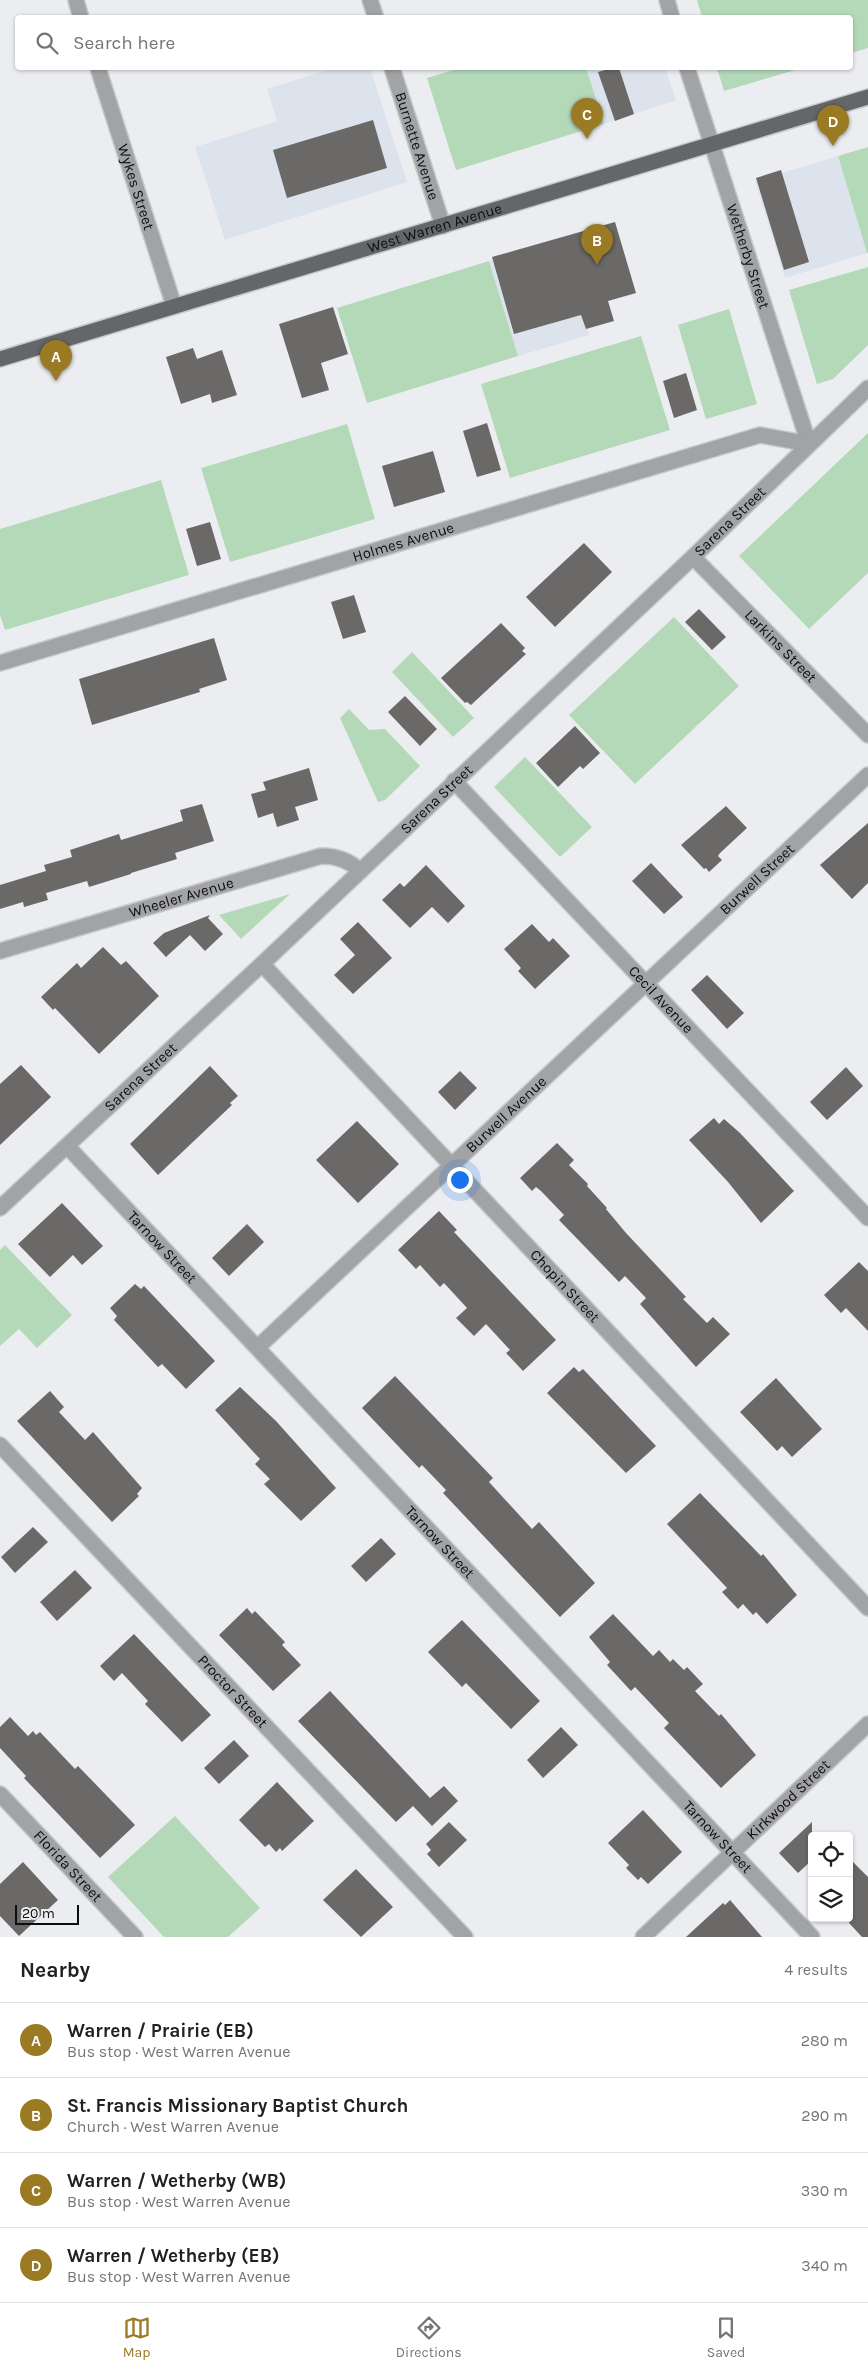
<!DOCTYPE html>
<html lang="en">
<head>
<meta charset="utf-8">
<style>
  :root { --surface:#fff; --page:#f6f6f6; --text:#202124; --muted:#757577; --line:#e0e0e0; --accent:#9a7a23 }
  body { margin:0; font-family:Karla,sans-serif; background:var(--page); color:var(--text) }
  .controls { position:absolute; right:15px; bottom:15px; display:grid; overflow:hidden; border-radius:5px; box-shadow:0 1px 4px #0004 }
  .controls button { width:45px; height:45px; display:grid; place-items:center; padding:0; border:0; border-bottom:1px solid var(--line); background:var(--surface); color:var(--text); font:25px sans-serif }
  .scale { position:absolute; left:15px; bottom:12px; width:64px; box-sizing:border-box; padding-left:5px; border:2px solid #0d0e0f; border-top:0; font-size:14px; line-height:18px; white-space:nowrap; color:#0d0e0f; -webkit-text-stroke:4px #ecedf0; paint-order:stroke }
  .you { position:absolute; left:459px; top:1179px; width:18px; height:18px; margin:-12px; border:4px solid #fff; border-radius:50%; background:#1a73e8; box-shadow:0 0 0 8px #1a73e833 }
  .badge { display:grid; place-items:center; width:32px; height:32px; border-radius:50%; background:var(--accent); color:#fff; font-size:16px; font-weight:700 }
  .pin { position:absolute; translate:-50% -41px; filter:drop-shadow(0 1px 2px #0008) }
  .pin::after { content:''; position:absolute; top:26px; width:18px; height:15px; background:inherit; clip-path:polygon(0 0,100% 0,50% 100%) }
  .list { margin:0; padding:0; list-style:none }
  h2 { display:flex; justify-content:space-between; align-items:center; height:65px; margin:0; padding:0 20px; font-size:21px }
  h2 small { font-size:16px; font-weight:400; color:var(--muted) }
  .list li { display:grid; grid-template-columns:32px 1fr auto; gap:15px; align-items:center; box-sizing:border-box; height:75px; padding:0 20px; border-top:1px solid var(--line) }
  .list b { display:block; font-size:19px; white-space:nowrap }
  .list p { margin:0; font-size:16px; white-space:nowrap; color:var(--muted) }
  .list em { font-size:16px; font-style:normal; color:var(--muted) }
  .icon { flex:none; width:28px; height:28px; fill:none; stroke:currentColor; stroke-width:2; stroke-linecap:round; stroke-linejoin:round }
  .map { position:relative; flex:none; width:868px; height:1937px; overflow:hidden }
  .search { position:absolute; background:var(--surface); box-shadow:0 1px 4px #0004; left:15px; right:15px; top:15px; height:55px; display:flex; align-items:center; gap:12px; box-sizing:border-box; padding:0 18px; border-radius:5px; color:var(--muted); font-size:19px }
  .sheet { height:365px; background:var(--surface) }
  nav { display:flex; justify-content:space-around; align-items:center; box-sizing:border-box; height:70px; border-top:1px solid var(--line); background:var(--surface); font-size:14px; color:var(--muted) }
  nav a { display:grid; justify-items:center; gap:2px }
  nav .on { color:var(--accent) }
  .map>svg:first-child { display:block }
</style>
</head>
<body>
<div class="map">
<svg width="868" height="1937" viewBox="0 0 868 1937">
  <rect width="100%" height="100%" fill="#ecedf0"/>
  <g fill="#dce3ec">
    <path d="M333 68H370L407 182 225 240 195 147 277 121 267 89Z"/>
    <path d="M586 68H665L676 100 604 124Z"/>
    <path d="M838 156 867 253 785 278 755 181Z"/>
    <path d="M560 239 589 335 518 356 489 261Z"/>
  </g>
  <g fill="#b4d9b9">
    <path d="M697 0H868V48L851 53 850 18 702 17Z"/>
    <path d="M460 68H586L604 124 456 170 427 78Z"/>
    <path d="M717 68H802L724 91Z"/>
    <path d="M868 147V253H867L838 156Z"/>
    <path d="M489 261 518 356 367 403 337 308Z"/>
    <path d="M868 267V345L833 379 817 384 789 290Z"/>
    <path d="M729 309 757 404 706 419 678 325Z"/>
    <path d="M641 336 670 430 510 478 481 384Z"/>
    <path d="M347 424 375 519 230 562 201 468Z"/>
    <path d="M868 433V573L809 629 739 556Z"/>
    <path d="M161 480 189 575 5 630 0 615V529Z"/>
    <path d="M674 617 739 686 635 784 569 715Z"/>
    <path d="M412 652 474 718 453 737 392 672Z"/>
    <path d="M349 709 369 730 385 729 420 766 385 800 378 802 340 718Z"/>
    <path d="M525 757 592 827 560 857 494 787Z"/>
    <path d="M290 894 241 939 219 915Z"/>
    <path d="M5 1245 72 1315 37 1348 19 1329 0 1346V1250Z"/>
    <path d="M175 1816 260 1908 228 1937H164L108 1877Z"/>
  </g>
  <g fill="#6b6868">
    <path d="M612 68H619L634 114 615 121 598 72Z"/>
    <path d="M373 120 387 168 287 198 273 150Z"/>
    <path d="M781 170 809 262 784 270 756 178Z"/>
    <path d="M615 222 636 293 608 301 614 321 586 329 581 315 514 334 492 257Z"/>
    <path d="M333 307 348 354 321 363 329 390 302 398 279 324Z"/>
    <path d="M193 348 197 359 222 350 237 395 212 403 210 394 181 404 166 357Z"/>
    <path d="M686 373 697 410 674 418 663 381Z"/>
    <path d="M487 423 501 470 477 477 463 431Z"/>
    <path d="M433 451 445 492 394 507 382 466Z"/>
    <path d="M210 522 221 559 197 566 186 529Z"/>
    <path d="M584 543 612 572 555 627 526 597Z"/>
    <path d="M354 595 366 632 343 639 331 602Z"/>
    <path d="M699 609 726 637 712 650 685 622Z"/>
    <path d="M501 623 525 648 522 651 526 654 471 705 467 702 465 703 441 678Z"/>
    <path d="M214 638 227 680 199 689 200 692 92 725 79 679Z"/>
    <path d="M405 696 437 729 420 746 388 712Z"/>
    <path d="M575 726 600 753 583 769 580 766 558 787 536 763Z"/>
    <path d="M309 768 318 800 295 807 299 820 277 827 273 813 258 818 251 794 266 790 263 782Z"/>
    <path d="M202 804 214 841 175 853 177 859 131 873V874L89 887 87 881 46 893 48 900 24 907 23 902 0 909V885L46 871 44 865 72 857 70 850 119 834 121 840 183 821 180 810Z"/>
    <path d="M726 806 747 828 720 853 718 856 722 860 709 872 706 868 704 869 681 845Z"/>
    <path d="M868 823V883L852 899 820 865Z"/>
    <path d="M651 863 683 897 664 914 632 881Z"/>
    <path d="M426 865 465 906 448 923 432 907 410 928 382 900 400 883 404 887Z"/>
    <path d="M210 915 208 918 223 934 205 951 190 935 166 957 153 943 164 933Z"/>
    <path d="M358 922 392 958 353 994 334 975 355 955 340 939Z"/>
    <path d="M532 924 549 942 553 938 570 956 535 989 518 971 521 968 504 949Z"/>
    <path d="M103 947 121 965 126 961 159 996 99 1054 55 1008 53 1010 41 997 77 963 81 968Z"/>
    <path d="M707 975 744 1013 727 1029 691 990Z"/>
    <path d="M21 1065 51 1097 0 1145V1084Z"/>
    <path d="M210 1066 238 1096 230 1103 232 1105 158 1175 130 1144Z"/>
    <path d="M846 1067 863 1086 827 1120 810 1102Z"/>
    <path d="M460 1071 477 1088 455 1110 438 1092Z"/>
    <path d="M714 1118 719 1124 724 1119 740 1133 794 1191 761 1223 728 1182 689 1140Z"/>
    <path d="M357 1121 399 1164 358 1203 316 1160Z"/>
    <path d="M557 1143 574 1160 569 1165 588 1184 587 1186 607 1208 606 1209 626 1233 686 1297 683 1299 707 1323 713 1317 730 1334 696 1367 640 1304 646 1298 625 1276 619 1282 559 1220 564 1215 541 1191 536 1187 532 1191 520 1178Z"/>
    <path d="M62 1203 103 1246 82 1265 73 1255 50 1277 18 1244Z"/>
    <path d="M439 1211 457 1230 454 1232 556 1340 523 1371 506 1353 510 1350 486 1324 474 1336 456 1318 467 1308 444 1283 440 1287 420 1265 416 1269 398 1250Z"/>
    <path d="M247 1224 264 1242 229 1276 212 1258Z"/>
    <path d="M859 1262 868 1271V1331L846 1308 841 1313 824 1295Z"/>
    <path d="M135 1284 141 1289 144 1286 215 1361 186 1389 162 1364 158 1367 114 1320 117 1316 110 1308Z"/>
    <path d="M574 1367 579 1372 583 1369 656 1446 626 1473 547 1393Z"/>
    <path d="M395 1376 493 1478 489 1482 532 1529 539 1522 595 1583 560 1617 443 1493 446 1490 422 1465 419 1468 362 1408Z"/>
    <path d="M776 1378 822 1429 792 1457 782 1446 777 1451 740 1412Z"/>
    <path d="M240 1387 276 1421 336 1488 301 1521 264 1484 270 1479 255 1464 260 1459 215 1410Z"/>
    <path d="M50 1391 64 1407 59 1412 85 1440 93 1432 142 1488 137 1494 139 1496 112 1522 17 1421Z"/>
    <path d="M700 1493 761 1556 763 1554 797 1595 767 1624 756 1612 753 1615 743 1604 738 1609 722 1592 727 1588 667 1524Z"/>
    <path d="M33 1527 48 1542 15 1573 1 1557Z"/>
    <path d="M381 1538 396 1554 366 1582 351 1566Z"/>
    <path d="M75 1570 92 1588 57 1621 40 1602Z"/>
    <path d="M247 1608 252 1614 255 1611 285 1642 282 1645 301 1665 273 1691 219 1635Z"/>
    <path d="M613 1614 653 1656 659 1650 670 1662 673 1659 684 1670 687 1667 703 1684 695 1691 719 1716 721 1714 756 1755 721 1788 664 1728 669 1723 635 1687 631 1691 607 1665 610 1662 589 1637Z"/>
    <path d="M462 1620 540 1701 511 1729 466 1683 462 1687 428 1652Z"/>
    <path d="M134 1634 211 1715 182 1742 145 1704 148 1701 122 1673 114 1681 100 1666Z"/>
    <path d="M330 1691 430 1798 444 1786 458 1801 432 1826 413 1806 396 1822 298 1721Z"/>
    <path d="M10 1717 28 1736 33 1731 36 1735 40 1732 75 1769 78 1766 135 1825 100 1858 24 1778 26 1776 0 1748V1727Z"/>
    <path d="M561 1727 578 1745 543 1778 527 1760Z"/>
    <path d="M234 1740 249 1756 219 1784 204 1768Z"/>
    <path d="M277 1782 314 1821 282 1851 280 1848 276 1852 269 1844 265 1847 239 1820Z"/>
    <path d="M643 1810 682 1852 648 1884 641 1877 638 1880 626 1868 629 1865 608 1843Z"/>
    <path d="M449 1822 467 1840 439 1867 427 1854 431 1850 426 1844Z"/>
    <path d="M812 1822V1860L798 1873 779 1853Z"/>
    <path d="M849 1858 868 1877V1937H862L849 1923Z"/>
    <path d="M23 1862 58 1900 19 1936 0 1916V1884Z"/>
    <path d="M356 1869 393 1907 361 1937 323 1900Z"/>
    <path d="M730 1900 762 1937H686L723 1903 725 1905Z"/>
  </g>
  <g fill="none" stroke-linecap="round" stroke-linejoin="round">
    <defs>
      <g id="minor">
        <path d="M76 0 81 18"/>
        <path d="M370 0 376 18"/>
        <path d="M667 0 672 18"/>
        <path id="s1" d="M98 68 174 306"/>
        <path id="s2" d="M392 68 443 226"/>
        <path id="s3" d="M687 68 809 444"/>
        <path id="s4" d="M693 557 868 735"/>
        <path id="s5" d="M0 663 760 435 809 444"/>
        <path id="s6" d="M454 781 868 1218"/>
        <path id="s7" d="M0 951 321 856C336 856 349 860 360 871"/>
        <path id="s8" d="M262 964 868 1608"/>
        <path id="s9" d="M67 1146 812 1937"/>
        <path id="s10" d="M0 1208 262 964 693 557 868 388"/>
        <path id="s11" d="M258 1347 868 775"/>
        <path id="s12" d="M0 1445 465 1937"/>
        <path id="s13" d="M0 1794 135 1937"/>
        <path id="s14" d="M643 1937 868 1724"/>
      </g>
      <g id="primary">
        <path id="s15" d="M0 359 868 97"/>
      </g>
    </defs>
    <use href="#minor" stroke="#c8c9cc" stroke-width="18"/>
    <use href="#primary" stroke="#c8c9cc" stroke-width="18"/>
    <use href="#minor" stroke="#a2a3a4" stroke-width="15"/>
    <use href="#primary" stroke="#646667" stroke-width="15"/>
  </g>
  <g text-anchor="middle" stroke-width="4.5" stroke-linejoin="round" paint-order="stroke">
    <g font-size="15" fill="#0d0e0f" stroke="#ecedf0">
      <text dy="5" stroke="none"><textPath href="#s2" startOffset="82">Burnette Avenue</textPath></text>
      <text dy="5" stroke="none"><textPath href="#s1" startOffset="125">Wykes Street</textPath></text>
      <text dy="5" stroke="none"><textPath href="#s15" startOffset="454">West Warren Avenue</textPath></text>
      <text dy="5" stroke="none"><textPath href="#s3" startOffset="198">Wetherby Street</textPath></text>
      <text dy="5" stroke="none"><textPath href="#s10" startOffset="1002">Sarena Street</textPath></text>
      <text dy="5" stroke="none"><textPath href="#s5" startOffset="421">Holmes Avenue</textPath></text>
      <text dy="5" stroke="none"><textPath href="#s4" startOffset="125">Larkins Street</textPath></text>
      <text dy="5" stroke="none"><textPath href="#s10" startOffset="598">Sarena Street</textPath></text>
      <text dy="5" stroke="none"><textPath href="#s11" startOffset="684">Burwell Street</textPath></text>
      <text dy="5" stroke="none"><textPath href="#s7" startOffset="189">Wheeler Avenue</textPath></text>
      <text dy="5" stroke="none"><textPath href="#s6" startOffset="301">Cecil Avenue</textPath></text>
      <text dy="5" stroke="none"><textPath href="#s10" startOffset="192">Sarena Street</textPath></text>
      <text dy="5" stroke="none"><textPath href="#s11" startOffset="340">Burwell Avenue</textPath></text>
      <text dy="5" stroke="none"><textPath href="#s9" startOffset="139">Tarnow Street</textPath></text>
      <text dy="5" stroke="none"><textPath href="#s8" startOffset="442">Chopin Street</textPath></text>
      <text dy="5" stroke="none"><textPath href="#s9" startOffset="544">Tarnow Street</textPath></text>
      <text dy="5" stroke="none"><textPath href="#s12" startOffset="339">Proctor Street</textPath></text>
      <text dy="5" stroke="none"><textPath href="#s14" startOffset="200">Kirkwood Street</textPath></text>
      <text dy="5" stroke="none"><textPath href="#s9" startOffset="949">Tarnow Street</textPath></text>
      <text dy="5" stroke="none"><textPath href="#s13" startOffset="99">Florida Street</textPath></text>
    </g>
  </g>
</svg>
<div class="controls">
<button><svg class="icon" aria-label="locate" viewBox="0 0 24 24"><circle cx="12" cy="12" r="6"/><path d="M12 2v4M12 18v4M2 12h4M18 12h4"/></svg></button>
<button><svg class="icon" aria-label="layers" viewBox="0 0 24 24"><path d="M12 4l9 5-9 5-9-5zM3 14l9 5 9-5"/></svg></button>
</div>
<div class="scale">20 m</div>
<div class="you"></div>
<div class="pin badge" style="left:56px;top:381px">A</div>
<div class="pin badge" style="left:597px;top:265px">B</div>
<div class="pin badge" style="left:587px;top:139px">C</div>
<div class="pin badge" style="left:833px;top:146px">D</div>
<div class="search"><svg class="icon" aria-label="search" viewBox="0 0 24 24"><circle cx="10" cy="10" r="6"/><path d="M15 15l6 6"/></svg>Search here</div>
</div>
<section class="sheet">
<h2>Nearby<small>4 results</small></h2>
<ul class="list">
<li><span class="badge">A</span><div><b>Warren / Prairie (EB)</b><p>Bus stop · West Warren Avenue</p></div><em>280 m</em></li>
<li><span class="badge">B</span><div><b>St. Francis Missionary Baptist Church</b><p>Church · West Warren Avenue</p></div><em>290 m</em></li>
<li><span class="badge">C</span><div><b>Warren / Wetherby (WB)</b><p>Bus stop · West Warren Avenue</p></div><em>330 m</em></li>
<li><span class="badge">D</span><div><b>Warren / Wetherby (EB)</b><p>Bus stop · West Warren Avenue</p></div><em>340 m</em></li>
</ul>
</section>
<nav>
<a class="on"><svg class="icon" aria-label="map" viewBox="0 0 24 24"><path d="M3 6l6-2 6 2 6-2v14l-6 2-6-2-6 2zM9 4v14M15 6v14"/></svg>Map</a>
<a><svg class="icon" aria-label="directions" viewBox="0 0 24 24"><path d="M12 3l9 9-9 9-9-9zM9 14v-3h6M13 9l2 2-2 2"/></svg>Directions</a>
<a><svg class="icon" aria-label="saved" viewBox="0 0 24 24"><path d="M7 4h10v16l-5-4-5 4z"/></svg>Saved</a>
</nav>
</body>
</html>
